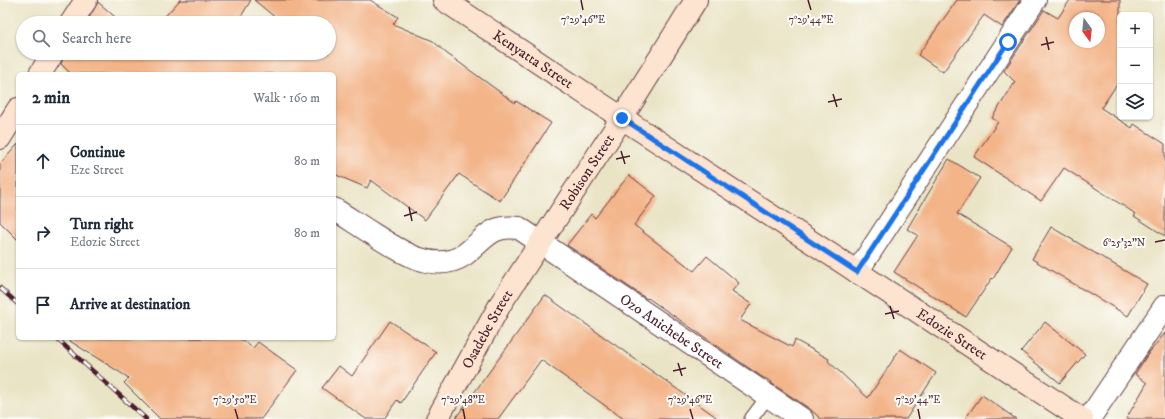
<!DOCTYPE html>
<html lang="en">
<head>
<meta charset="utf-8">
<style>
  :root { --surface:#fff; --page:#f2f2f3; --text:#1f2937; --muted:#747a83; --line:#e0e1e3 }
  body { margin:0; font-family:"IM FELL DW Pica",serif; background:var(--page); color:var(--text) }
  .controls { position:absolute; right:12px; top:12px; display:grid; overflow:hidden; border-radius:6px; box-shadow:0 1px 3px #0004 }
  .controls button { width:36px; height:36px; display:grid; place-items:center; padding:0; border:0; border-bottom:1px solid var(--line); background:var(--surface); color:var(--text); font:20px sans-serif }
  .compass { position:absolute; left:1069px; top:12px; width:36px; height:36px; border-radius:50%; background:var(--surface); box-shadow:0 1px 3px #0004; rotate:165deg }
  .stop { position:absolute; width:12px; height:12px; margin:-9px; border:3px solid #1a73e8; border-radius:50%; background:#fff }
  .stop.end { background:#1a73e8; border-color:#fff; box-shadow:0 1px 4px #0008 }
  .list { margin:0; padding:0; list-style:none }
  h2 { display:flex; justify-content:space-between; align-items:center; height:52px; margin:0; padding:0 16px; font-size:17px }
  h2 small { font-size:13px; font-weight:400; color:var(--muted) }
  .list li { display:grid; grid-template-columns:26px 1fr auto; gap:12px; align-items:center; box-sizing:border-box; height:72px; padding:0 16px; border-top:1px solid var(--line) }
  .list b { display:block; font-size:15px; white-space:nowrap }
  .list p { margin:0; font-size:13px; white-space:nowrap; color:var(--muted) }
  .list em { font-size:13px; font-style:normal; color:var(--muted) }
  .icon { flex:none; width:22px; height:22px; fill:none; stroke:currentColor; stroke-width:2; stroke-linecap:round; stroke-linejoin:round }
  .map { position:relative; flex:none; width:1165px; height:419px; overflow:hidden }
  .search { position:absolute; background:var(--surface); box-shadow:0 1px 3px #0004; left:16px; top:16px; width:320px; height:44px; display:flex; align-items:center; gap:10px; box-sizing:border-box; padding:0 14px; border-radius:22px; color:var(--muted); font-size:15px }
  .panel { position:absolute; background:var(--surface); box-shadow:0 1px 3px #0004; left:16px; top:72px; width:320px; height:268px; border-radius:6px }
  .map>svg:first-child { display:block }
</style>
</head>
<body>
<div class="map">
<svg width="1165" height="419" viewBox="0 0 1165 419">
  <rect width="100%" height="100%" fill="#fdfcf7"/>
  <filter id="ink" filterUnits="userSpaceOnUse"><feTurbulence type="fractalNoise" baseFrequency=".025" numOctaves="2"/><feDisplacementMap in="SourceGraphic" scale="8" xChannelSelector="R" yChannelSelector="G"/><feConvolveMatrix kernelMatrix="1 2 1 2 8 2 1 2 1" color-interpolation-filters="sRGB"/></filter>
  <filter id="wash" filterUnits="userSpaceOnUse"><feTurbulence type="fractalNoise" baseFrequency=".012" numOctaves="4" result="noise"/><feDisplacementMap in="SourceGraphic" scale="16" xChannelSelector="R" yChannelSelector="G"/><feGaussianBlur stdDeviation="0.9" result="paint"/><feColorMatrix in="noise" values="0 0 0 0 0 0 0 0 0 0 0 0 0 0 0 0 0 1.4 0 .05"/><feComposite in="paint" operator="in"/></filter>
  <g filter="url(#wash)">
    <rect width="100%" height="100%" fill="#eae4c6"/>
    <g id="blocks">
      <g fill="#f3b488" fill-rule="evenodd">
        <path d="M180 0H251L237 23H159Z"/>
        <path d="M254 0H370L398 17 393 24 433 41 446 53 515 103 516 101 551 123 500 201 459 174 425 220 371 180 367 188 334 174V74H71L61 64 65 53H329V23H282Z"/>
        <path d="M957 0H1020L1002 27 984 15 943 72 918 55Z"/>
        <path d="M1070 0H1120V80L1101 108 1132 128 1134 124 1165 144V236L1134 216 1136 214 1064 168 1041 201 974 157 998 122 992 118 1015 82 1004 71 1044 10 1058 18ZM1075 18H1099V42H1075Z"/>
        <path d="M98 2 122 23H86Z"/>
        <path d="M18 144V240L0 222V164Z"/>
        <path d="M949 159 980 178 957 214 1012 247 993 279 992 278 966 317 894 272 918 235 907 229Z"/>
        <path d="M629 175 656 196 634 225 694 271 707 256 739 283 732 291 751 304 740 320 792 347 795 340 829 359 828 361 868 398 900 349 936 373 906 419H821L810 409 771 383 772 382 762 377 648 298 647 299 567 245 591 214 595 218Z"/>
        <path d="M1051 227 1147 284 1128 316 1032 259Z"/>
        <path d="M545 295 719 419H624L541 360 498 419H455Z"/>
        <path d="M390 321 436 352 401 403 397 400 384 419H366L322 388 339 366 352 376Z"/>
        <path d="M1045 322 1085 354 1060 383 1021 351Z"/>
        <path d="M1165 333V419H1126L1147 383 1135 374 1148 354Z"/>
        <path d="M65 338H239L253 348 258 342 297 370 261 419H160L124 383 129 378Z"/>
        <path d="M982 395 1016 419H965Z"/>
      </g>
    </g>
  </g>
  <g filter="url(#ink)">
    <use href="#blocks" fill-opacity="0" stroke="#623d42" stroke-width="1"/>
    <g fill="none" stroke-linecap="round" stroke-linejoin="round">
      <defs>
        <path id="lane" d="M751 419 768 396"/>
        <g id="street">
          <path id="s1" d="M334 209C347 217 360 226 373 234 398 250 434 275 464 255 485 240 489 224 519 228L802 419"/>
          <path d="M857 272 1035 0"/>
          <path d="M1089 419 1165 306"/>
        </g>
        <g id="secondary">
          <path id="s2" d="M444 0 622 118 1082 419"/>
          <path d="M71 23 86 0"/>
          <path d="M40 74 53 53"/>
          <path d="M0 138 18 109"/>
          <path id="s3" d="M437 419 501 303 622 118 696 0"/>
        </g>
      </defs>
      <use href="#lane" stroke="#623d42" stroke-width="15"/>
      <use href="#street" stroke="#623d42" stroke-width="24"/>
      <use href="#secondary" stroke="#623d42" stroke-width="24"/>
      <use href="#lane" stroke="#fff" stroke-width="13"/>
      <use href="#street" stroke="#fff" stroke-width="22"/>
      <use href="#secondary" stroke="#fde4d1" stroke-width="22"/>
      <defs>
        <g id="rail">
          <path d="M0 288 18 304"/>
          <path d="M56 338 146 419"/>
        </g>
      </defs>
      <use href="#rail" stroke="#4a1f2b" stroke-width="4.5"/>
      <use href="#rail" stroke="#fdfcf7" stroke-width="3" stroke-dasharray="9" stroke-linecap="butt"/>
    </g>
  </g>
  <g fill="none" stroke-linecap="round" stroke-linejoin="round" filter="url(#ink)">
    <path stroke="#1a73e8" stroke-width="5" d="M622 118 857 272 1008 42"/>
  </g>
  <path fill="none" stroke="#4a1f2b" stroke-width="1.5" d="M581 0 583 10M808 0 811 10M1046 37 1049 50M1041 45 1054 42M833 94 837 107M828 102 842 99M621 151 625 164M616 159 630 156M409 207 412 221M404 216 417 212M1155 242 1165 240M890 306 894 319M885 314 899 311M678 363 682 376M673 371 686 368M235 409 238 419M463 409 465 419M690 409 693 419M918 409 920 419"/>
  <g text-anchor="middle" stroke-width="4" stroke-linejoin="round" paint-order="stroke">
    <g font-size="15" fill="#4a1f2b" stroke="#fdfcf7">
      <text dy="5" stroke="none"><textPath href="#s2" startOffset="107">Kenyatta Street</textPath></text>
      <text dy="5" stroke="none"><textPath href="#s3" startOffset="289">Robison Street</textPath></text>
      <text dy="5" stroke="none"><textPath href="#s3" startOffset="103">Osadebe Street</textPath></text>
      <text dy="5" stroke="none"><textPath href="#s1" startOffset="394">Ozo Anichebe Street</textPath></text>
      <text dy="5" stroke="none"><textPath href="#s2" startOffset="608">Edozie Street</textPath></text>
    </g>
  </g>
  <g font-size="10" text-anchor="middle" fill="#4a1f2b" stroke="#fdfcf7" stroke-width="4" stroke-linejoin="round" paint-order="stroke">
    <text x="583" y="23">7°29'46"E</text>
    <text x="811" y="23">7°29'44"E</text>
    <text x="1124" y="246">6°25'32"N</text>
    <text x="235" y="403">7°29'50"E</text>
    <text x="463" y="403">7°29'48"E</text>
    <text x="690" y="403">7°29'46"E</text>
    <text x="918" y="403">7°29'44"E</text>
  </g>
</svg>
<div class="controls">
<button>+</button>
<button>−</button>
<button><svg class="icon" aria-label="layers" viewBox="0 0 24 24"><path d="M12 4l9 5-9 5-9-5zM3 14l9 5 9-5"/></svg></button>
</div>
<svg class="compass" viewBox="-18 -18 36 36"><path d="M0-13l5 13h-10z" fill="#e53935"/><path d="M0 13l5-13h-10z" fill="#747a83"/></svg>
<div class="stop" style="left:1008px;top:42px"></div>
<div class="stop end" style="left:622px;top:118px"></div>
<div class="search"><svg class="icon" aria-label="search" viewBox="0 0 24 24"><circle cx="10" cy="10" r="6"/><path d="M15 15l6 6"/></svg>Search here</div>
<section class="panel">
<h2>2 min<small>Walk · 160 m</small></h2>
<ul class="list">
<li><svg class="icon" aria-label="ahead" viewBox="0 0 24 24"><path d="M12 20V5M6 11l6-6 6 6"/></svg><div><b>Continue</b><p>Eze Street</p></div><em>80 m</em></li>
<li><svg class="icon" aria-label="right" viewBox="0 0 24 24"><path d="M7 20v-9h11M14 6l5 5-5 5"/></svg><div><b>Turn right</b><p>Edozie Street</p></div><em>80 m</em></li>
<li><svg class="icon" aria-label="arrive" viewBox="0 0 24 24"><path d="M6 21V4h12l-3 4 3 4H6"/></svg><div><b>Arrive at destination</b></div></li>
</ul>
</section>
</div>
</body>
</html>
